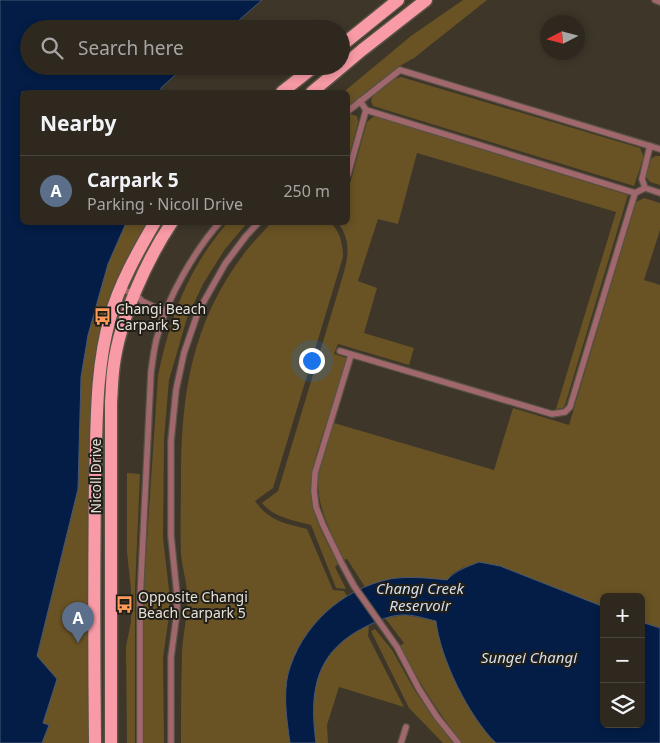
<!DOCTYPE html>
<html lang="en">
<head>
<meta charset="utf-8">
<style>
  :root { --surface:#2e281f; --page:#363028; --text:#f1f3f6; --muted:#a7a6a4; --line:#49443d; --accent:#95b2f1 }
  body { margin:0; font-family:"Noto Sans",sans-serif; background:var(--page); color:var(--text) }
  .controls { position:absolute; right:15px; bottom:15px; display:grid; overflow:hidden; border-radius:8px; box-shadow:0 2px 8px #0003 }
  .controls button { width:45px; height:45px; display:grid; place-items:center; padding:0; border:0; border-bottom:1px solid var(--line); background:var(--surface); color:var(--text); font:25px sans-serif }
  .compass { position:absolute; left:540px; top:15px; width:45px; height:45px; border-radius:50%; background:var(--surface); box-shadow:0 2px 8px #0003; rotate:264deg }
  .you { position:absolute; left:311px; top:360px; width:18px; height:18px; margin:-12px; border:4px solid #fff; border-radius:50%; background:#1a73e8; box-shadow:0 0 0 8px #1a73e833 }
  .badge { display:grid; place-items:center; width:32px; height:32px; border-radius:50%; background:var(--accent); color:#fff; font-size:16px; font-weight:700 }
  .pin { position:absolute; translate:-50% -41px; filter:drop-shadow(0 1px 2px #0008) }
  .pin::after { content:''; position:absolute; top:26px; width:18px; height:15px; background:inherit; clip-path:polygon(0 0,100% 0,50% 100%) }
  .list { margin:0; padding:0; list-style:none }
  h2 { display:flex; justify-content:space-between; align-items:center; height:65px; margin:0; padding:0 20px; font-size:21px }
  h2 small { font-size:16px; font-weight:400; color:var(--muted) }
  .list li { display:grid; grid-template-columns:32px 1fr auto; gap:15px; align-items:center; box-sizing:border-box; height:70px; padding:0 20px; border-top:1px solid var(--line) }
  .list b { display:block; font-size:19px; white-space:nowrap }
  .list p { margin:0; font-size:16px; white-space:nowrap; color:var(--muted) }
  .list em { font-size:16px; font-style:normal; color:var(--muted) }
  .icon { flex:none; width:28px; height:28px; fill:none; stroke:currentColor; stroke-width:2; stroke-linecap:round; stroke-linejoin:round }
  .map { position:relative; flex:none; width:660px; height:743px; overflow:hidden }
  .search { position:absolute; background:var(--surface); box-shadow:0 2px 8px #0003; left:20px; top:20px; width:330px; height:55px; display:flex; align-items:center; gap:12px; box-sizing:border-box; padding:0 18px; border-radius:28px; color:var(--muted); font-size:19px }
  .panel { position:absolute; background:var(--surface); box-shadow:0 2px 8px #0003; left:20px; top:90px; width:330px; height:135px; border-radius:8px }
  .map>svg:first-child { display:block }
</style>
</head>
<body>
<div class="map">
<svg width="660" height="743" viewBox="0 0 660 743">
  <rect width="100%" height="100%" fill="#3d3629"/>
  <g fill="#695325">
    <path d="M463 0H487L414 58 398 67 348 106V92H344L346 90 411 36Z"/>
    <path d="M401 77 640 148 643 155V159L634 186 373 106 371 101C374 90 390 79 401 77Z"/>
    <path d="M350 114 357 116 358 122 348 161V115Z"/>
    <path d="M373 117H377L628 195 565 405 563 408 556 409 616 212 417 153 398 224 378 219 358 281 377 288 364 333 414 348 409 365 338 344 334 354 347 358C340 379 334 400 327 421 318 449 306 479 313 508 318 528 329 546 338 564L335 567 346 589 336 588 311 525C293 520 274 518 262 503L278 491 344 272C349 254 350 238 338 223L348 222V191L367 122Z"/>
    <path d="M655 156H660V185L650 182 646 177 651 159Z"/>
    <path d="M644 198 660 203V230L644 280 660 285V628L641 622V597H604V607L500 566 479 562 462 568 452 574 447 580C414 577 397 577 365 587L347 559 343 560C331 531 312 500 320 467 324 452 330 437 334 423L494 470 513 408 569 425 636 202Z"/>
    <path d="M228 222 247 223 225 249 203 284 187 318 169 380 164 439 163 538 169 590 170 608 163 658 164 743H144L143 600 158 376C171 315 187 270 228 222Z"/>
    <path d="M126 223H151L131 257 102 317 96 380 88 551 91 743H42L49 726 43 723 57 679 37 657 78 489 81 377 88 335 108 264Z"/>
    <path d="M271 223H331C340 232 343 244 343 257L273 488 255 501C269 521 284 523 307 529L333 590 344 591 347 596C314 616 288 654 286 693 285 710 288 727 290 743H181C181 714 181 685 182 656 182 634 189 614 187 592 186 579 182 567 181 554 180 529 181 504 181 479 181 393 192 321 246 251 254 241 263 232 271 223Z"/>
    <path d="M127 473 140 474 135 590V743H127L126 647 131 621V590L127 552Z"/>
    <path d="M405 615 436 621C440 658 469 717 496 743H462C438 712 418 681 400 646L404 643 385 618Z"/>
    <path d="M369 625 368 636 404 707 339 687 327 725 328 743H316C309 686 315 652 369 625Z"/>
    <path d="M375 629 392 650 415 691 434 719 454 743H443L409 708 371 631Z"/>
  </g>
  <g fill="#031d46" stroke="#475872">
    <path d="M0 0H262L229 29H29V66H185L161 88V92H22V222L126 223 108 264 88 335 81 377 78 489 37 656 57 679 43 723 49 725 42 743H0Z"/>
    <path d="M479 562 500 566 604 607V724H641V622L660 628V743H496C469 717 440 658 436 621 426 619 415 615 406 615 392 614 377 621 365 627 315 652 309 691 316 743H290C287 721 283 696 288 674 301 626 342 589 390 579 408 576 428 578 447 580 456 570 467 567 479 562Z"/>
  </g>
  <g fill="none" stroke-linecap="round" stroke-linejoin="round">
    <defs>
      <g id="lane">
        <path d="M655 0 660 2"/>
        <path d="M348 111 400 70 660 149"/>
        <path d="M348 174 366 110"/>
        <path d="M645 188 660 193"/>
        <path d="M635 193 645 188 642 179 650 146"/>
        <path d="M121 289 135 294 142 301 165 312"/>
        <path d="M340 351 552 414 565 412 570 407 635 193 366 110 360 101"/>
        <path d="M351 355 315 473 314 491 316 507 323 525 341 562 354 586 397 647 419 689 437 717 458 743"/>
        <path d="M140 743V600L151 372C153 359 154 346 158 334 167 298 195 250 220 222"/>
        <path d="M171 743V657L177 612V595L171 536V441L176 390 184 353 198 312 225 264 246 236 259 222"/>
        <path d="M401 743 406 727"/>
      </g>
      <g id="primary">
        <path d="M341 46 398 0"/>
        <path d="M282 92 315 66"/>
        <path d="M312 92 362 50 426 0"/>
        <path d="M95 743C94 656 94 568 95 481 97 426 95 371 110 318 119 285 137 253 155 222"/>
        <path d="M111 743V402C112 389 112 376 114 364 120 319 147 259 172 222"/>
      </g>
    </defs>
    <use href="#lane" stroke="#585245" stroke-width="8"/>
    <use href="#primary" stroke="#585245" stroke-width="15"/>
    <use href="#lane" stroke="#a0676d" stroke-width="5.5"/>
    <use href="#primary" stroke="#f89ba6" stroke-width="12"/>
  </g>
  <defs>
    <symbol id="bus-bare" viewBox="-9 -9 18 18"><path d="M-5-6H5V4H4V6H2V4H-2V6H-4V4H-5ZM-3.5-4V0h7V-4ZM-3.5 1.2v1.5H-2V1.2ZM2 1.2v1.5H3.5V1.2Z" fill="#fe9b59" stroke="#211e18" stroke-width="2.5" paint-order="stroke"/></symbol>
  </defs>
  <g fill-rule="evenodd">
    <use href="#bus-bare" x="90" y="304" width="25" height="25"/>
    <use href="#bus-bare" x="112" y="592" width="25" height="25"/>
  </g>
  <g text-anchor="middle" stroke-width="4" stroke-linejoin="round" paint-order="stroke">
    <g font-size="14" fill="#e6e2d9" stroke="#211e18" text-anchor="start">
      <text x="116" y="314">Changi Beach<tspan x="116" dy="16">Carpark 5</tspan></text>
      <text x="138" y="602">Opposite Changi<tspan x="138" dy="16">Beach Carpark 5</tspan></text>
    </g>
    <g font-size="14" fill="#e6e2d9" stroke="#211e18">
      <text transform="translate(96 476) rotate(-90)" y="5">Nicoll Drive</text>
    </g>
    <g font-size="15" font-style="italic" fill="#d3def0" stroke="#211e18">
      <text x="420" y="594">Changi Creek<tspan x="420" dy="17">Reservoir</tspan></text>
      <text x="529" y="663">Sungei Changi</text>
    </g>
  </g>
</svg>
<div class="controls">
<button>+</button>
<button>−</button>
<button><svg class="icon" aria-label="layers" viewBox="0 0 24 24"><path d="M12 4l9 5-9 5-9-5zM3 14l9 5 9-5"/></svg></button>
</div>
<svg class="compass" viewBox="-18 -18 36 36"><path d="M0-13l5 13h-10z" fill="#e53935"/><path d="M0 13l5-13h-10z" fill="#a7a6a4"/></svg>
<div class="you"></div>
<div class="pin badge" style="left:78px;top:643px;background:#5c6f8a">A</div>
<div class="search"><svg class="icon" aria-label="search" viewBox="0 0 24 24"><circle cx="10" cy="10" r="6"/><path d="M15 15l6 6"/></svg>Search here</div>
<section class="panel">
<h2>Nearby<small></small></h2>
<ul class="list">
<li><span class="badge" style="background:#5c6f8a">A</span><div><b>Carpark 5</b><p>Parking · Nicoll Drive</p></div><em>250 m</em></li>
</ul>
</section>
</div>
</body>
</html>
